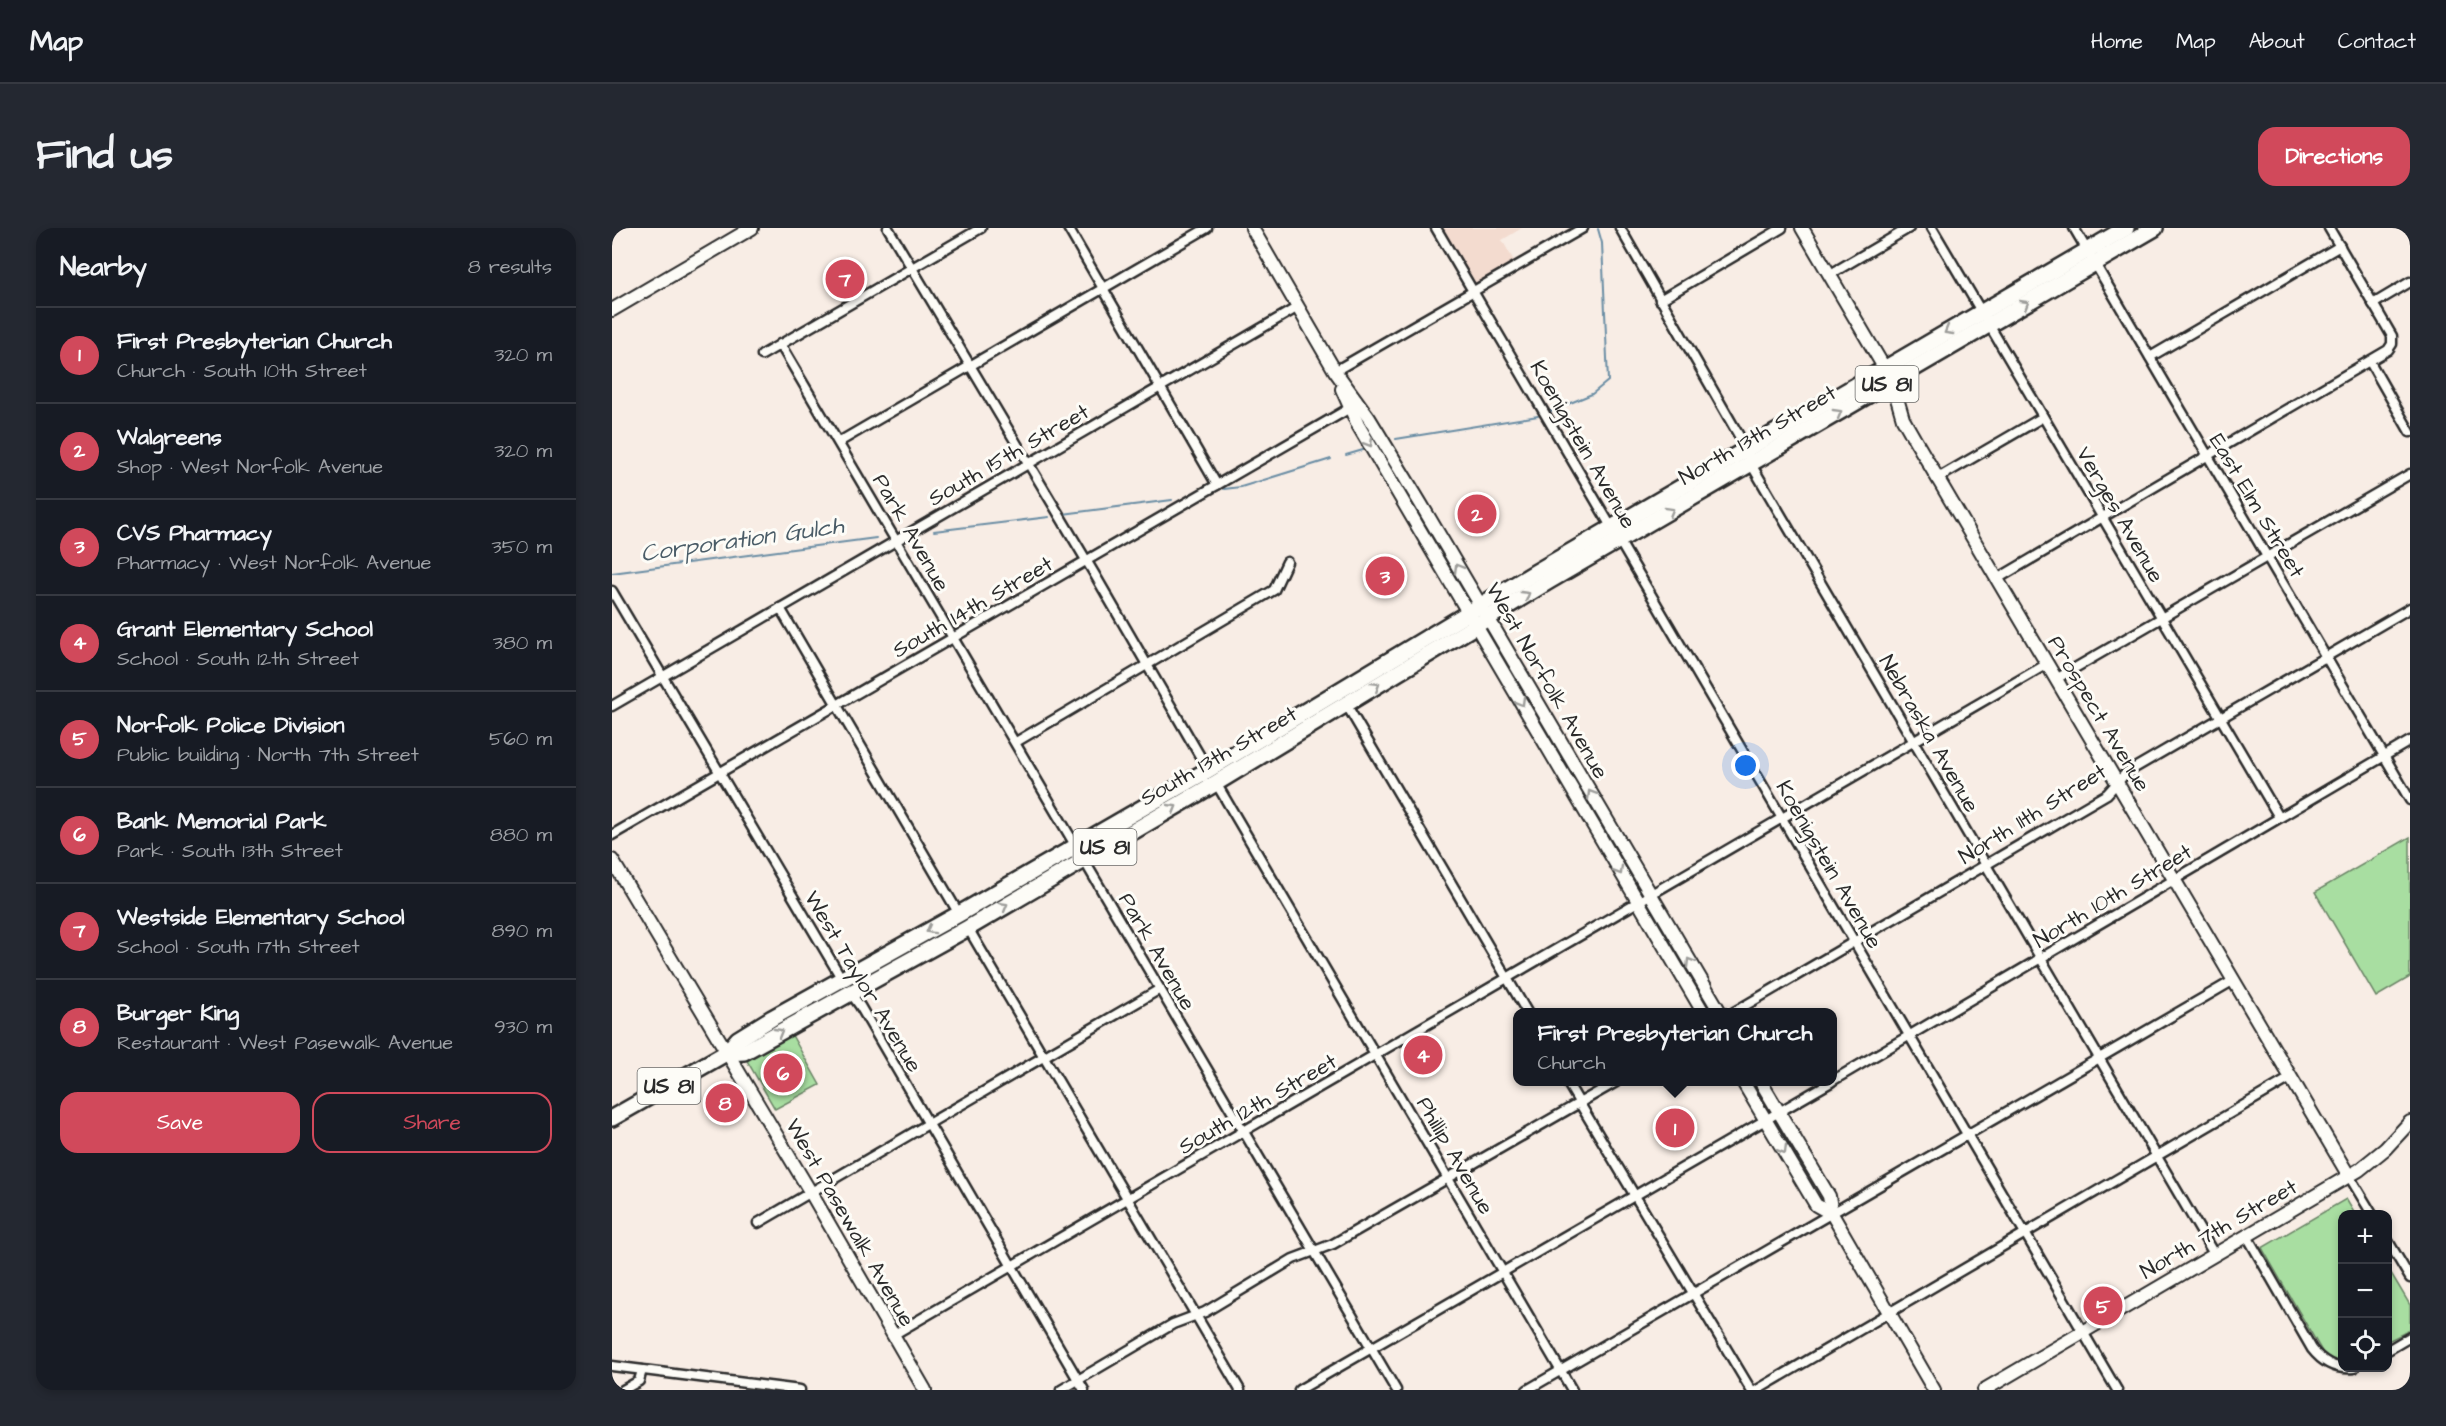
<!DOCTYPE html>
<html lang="en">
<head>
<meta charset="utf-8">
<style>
  :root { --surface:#171b24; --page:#242831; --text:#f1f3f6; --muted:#9ea1a6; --line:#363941; --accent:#d1495b }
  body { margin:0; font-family:"Architects Daughter",sans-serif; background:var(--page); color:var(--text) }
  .controls { position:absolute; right:18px; bottom:18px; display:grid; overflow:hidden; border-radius:12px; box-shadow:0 3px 9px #0003 }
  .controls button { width:54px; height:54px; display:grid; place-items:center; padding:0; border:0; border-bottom:2px solid var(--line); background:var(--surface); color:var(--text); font:30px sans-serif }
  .you { position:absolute; left:1134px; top:538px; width:21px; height:21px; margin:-15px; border:4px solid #fff; border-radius:50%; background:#1a73e8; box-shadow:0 0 0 9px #1a73e833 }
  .badge { display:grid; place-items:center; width:39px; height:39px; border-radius:50%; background:var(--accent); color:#fff; font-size:20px; font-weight:700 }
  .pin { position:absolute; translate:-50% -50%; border:3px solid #fff; box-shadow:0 2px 6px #0006 }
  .popup { position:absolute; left:901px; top:780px; width:324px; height:78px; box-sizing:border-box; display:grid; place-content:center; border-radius:12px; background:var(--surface); filter:drop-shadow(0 2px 4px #0005); font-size:20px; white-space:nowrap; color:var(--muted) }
  .popup b { font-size:22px; color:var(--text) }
  .popup::after { content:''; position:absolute; left:50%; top:100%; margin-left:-12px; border:12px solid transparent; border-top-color:var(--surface) }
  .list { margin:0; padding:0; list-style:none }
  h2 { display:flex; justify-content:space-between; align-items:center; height:78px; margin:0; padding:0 24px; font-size:26px }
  h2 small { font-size:20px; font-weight:400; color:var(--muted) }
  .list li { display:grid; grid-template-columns:39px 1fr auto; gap:18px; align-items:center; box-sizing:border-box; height:96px; padding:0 24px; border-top:2px solid var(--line) }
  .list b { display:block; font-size:22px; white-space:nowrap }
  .list p { margin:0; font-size:20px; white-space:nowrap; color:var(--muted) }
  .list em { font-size:20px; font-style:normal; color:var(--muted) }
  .actions { display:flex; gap:12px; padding:18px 24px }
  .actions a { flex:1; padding:14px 0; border:2px solid var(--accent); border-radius:18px; text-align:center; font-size:21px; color:var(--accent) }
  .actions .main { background:var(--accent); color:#fff }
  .icon { flex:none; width:33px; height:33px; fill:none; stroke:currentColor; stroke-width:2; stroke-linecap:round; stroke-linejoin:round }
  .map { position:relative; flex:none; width:1798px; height:1162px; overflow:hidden; border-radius:18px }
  header { display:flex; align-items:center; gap:36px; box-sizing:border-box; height:84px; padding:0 30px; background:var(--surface); border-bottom:2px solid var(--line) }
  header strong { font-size:28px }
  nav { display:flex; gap:33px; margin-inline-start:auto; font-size:21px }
  .intro { display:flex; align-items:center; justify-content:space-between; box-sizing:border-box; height:144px; padding:0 36px }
  h1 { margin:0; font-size:42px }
  .button { padding:15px 27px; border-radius:18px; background:var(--accent); color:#fff; font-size:21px; font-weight:700 }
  main { display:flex; gap:36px; padding:0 36px }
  aside { flex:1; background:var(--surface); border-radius:18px; box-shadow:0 3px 9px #0003 }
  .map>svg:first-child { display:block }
</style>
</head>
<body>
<header>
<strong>Map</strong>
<nav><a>Home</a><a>Map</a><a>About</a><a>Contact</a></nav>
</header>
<div class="intro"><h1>Find us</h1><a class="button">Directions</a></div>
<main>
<aside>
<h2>Nearby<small>8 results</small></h2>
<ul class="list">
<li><span class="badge">1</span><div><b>First Presbyterian Church</b><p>Church · South 10th Street</p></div><em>320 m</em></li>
<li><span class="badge">2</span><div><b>Walgreens</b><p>Shop · West Norfolk Avenue</p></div><em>320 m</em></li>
<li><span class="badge">3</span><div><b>CVS Pharmacy</b><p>Pharmacy · West Norfolk Avenue</p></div><em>350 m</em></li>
<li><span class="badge">4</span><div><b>Grant Elementary School</b><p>School · South 12th Street</p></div><em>380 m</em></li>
<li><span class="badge">5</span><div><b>Norfolk Police Division</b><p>Public building · North 7th Street</p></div><em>560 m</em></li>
<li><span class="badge">6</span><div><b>Bank Memorial Park</b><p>Park · South 13th Street</p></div><em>880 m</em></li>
<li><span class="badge">7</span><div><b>Westside Elementary School</b><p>School · South 17th Street</p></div><em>890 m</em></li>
<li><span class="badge">8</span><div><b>Burger King</b><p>Restaurant · West Pasewalk Avenue</p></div><em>930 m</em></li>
</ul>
<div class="actions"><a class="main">Save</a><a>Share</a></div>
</aside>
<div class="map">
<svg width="1798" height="1162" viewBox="0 0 1798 1162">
  <rect width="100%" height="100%" fill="#f8ede5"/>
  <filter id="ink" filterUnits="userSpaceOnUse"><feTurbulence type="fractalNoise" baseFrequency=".0167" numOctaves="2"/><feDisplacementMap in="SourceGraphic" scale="12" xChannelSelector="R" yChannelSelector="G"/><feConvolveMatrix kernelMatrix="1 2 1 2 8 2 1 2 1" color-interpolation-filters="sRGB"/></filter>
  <g filter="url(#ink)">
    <path fill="#f3dbcf" d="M830 0H910L890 12 902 33 863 56Z"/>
    <g fill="#a8dea1" stroke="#6a8466" stroke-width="1.5">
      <path d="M1798 609V749L1764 769 1703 664Z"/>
      <path d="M177 802 208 857 163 881 134 831Z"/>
      <path d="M1734 971 1743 986H1730V1136L1712 1127 1650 1020Z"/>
      <path d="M1776 1040 1798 1077V1102L1776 1113Z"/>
    </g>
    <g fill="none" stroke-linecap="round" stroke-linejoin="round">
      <g stroke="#6a8da4" stroke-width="2">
        <path d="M939 183 980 166 996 153 990 15 986 1"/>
        <path d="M784 211 926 188"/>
        <path d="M734 227 751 222"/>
        <path d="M612 261 629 259 719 231"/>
        <path d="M451 286 560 272"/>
        <path d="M322 303 437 289"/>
        <path d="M0 345 264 310"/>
      </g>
      <defs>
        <g id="street">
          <path d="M276 0 483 347 596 542"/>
          <path d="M456 0 605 257"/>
          <path d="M824 0 1505 1162"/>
          <path d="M1008 0 1134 220 1139 236 1602 1026"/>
          <path d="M1320 0 1667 589"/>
          <path d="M1462 0 1798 572"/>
          <path d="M1217 47 1297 0"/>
          <path d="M1048 72 1170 0"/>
          <path d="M1761 76 1798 54"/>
          <path d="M168 116 784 1162"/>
          <path d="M150 127 369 0"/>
          <path d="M1538 129 1728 18"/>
          <path d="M1758 134 1798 204"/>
          <path d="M723 143 971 0"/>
          <path d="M227 214 595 0"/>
          <path d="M1326 250 1431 189"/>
          <path d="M1385 351 1776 122 1780 116V108L1717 0"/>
          <path d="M0 363 231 753"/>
          <path d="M168 380 347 686"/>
          <path d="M1444 451 1798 246"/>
          <path d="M734 476 915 784"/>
          <path d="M0 478 686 79"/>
          <path d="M404 514 662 362 675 334"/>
          <path d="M604 555 960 1162"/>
          <path d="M0 607 738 180"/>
          <path d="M356 700 628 1162"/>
          <path d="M238 764 248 778 472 1162"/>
          <path d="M1122 784 1495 566 1514 545 1798 380"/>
          <path d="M1220 853 1798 513"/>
          <path d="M955 854 1139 1162"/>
          <path d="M1737 948 1760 986"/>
          <path d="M146 995 548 761"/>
          <path d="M1635 1008 1700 1121C1711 1135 1724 1142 1742 1140"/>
          <path d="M1776 1013 1798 1050"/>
          <path d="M281 1107 1435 436"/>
          <path d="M1776 1122 1798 1109"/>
          <path d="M0 1138 188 1162"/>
          <path d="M11 1162 27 1153 30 1142"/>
          <path d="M449 1162 561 1096 593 1084 681 1031 721 1016 1004 854"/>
          <path d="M687 1162 1219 854"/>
          <path d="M915 1162 1622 752"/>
          <path d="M1145 1162 1680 849"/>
        </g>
        <g id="secondary">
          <path d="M640 0 723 143 757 190 809 276 1108 784"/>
          <path d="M1190 0 1280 153 1291 191 1303 212 1737 948"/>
          <path d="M0 82 140 0"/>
          <path d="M730 161 746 197 1091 784"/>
          <path d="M0 632 199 965 313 1162"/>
          <path d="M1131 854 1204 977 1220 986"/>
          <path d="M1149 854 1217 968 1220 986 1322 1162"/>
          <path d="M1372 1162 1747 942 1773 921 1798 894"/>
        </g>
        <g id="highway">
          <path d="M114 825 132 824 356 700 604 555 937 353 1543 0"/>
          <path d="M0 890 114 825 126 811 160 790 347 686 596 542 924 344 1514 0"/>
        </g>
      </defs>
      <use href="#street" stroke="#2b2b2b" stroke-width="13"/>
      <use href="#secondary" stroke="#2b2b2b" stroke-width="16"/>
      <use href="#highway" stroke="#2b2b2b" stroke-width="20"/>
      <use href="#street" stroke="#fdfcf7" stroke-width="8"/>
      <use href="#secondary" stroke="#fdfcf7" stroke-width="12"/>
      <use href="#highway" stroke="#fdfcf7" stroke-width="15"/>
    </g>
    <defs><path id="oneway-chevron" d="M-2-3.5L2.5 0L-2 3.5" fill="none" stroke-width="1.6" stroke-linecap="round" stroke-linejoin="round" transform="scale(1.5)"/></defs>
    <g stroke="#9e9e9b">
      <use href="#oneway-chevron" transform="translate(1413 76) rotate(-31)"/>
      <use href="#oneway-chevron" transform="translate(1336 103) rotate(150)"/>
      <use href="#oneway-chevron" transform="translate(1226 185) rotate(-30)"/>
      <use href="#oneway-chevron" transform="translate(757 215) rotate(59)"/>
      <use href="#oneway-chevron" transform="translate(1058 283) rotate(-30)"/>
      <use href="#oneway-chevron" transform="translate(846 340) rotate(-120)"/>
      <use href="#oneway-chevron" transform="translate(914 367) rotate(-31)"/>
      <use href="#oneway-chevron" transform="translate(764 458) rotate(-32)"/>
      <use href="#oneway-chevron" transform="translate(909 474) rotate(60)"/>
      <use href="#oneway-chevron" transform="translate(979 566) rotate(-121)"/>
      <use href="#oneway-chevron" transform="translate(561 580) rotate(-30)"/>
      <use href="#oneway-chevron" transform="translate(1007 643) rotate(59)"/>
      <use href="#oneway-chevron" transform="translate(392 678) rotate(-30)"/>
      <use href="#oneway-chevron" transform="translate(318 702) rotate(151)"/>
      <use href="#oneway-chevron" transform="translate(1078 734) rotate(-121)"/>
      <use href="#oneway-chevron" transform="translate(167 804) rotate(-30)"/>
      <use href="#oneway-chevron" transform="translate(1171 922) rotate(59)"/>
    </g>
  </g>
  <g text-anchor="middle" stroke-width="6" stroke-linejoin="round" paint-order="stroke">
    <g fill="#fdfcf7" stroke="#6a6a68" stroke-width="1.5">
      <rect x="1243.5" y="138" width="63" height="36" rx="4.5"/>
      <rect x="461.5" y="601" width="63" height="36" rx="4.5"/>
      <rect x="25.5" y="840" width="63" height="36" rx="4.5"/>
    </g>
    <g font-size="21" font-weight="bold" fill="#2b2b2b">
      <text x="1275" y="163">US 81</text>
      <text x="493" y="626">US 81</text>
      <text x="57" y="865">US 81</text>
    </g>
    <g font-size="22" fill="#2b2b2b" stroke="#fdfcf7">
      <text transform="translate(1145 206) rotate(-30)" y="8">North 13th Street</text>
      <text transform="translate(972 216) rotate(60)" y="8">Koenigstein Avenue</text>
      <text transform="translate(396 226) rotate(-30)" y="8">South 15th Street</text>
      <text transform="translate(1646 277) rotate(59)" y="8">East Elm Street</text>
      <text transform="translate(1509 286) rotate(60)" y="8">Verges Avenue</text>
      <text transform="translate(300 304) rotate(60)" y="8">Park Avenue</text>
      <text transform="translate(360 378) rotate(-30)" y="8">South 14th Street</text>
      <text transform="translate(936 452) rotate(60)" y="8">West Norfolk Avenue</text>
      <text transform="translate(1488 485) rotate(59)" y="8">Prospect Avenue</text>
      <text transform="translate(1318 505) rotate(60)" y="8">Nebraska Avenue</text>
      <text transform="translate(606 527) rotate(-30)" y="8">South 13th Street</text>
      <text transform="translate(1420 585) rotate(-32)" y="8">North 11th Street</text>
      <text transform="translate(1218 636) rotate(60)" y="8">Koenigstein Avenue</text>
      <text transform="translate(1500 667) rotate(-31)" y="8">North 10th Street</text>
      <text transform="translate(546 723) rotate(60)" y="8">Park Avenue</text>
      <text transform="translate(252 753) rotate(59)" y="8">West Taylor Avenue</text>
      <text transform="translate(645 875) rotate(-30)" y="8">South 12th Street</text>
      <text transform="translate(844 927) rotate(60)" y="8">Phillip Avenue</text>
      <text transform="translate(239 994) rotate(60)" y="8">West Pasewalk Avenue</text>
      <text transform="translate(1606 1000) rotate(-30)" y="8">North 7th Street</text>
    </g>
    <g font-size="24" font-style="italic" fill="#4a5c67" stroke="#fdfcf7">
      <text transform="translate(130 311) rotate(-8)" y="8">Corporation Gulch</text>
    </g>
  </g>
</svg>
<div class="controls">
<button>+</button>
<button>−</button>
<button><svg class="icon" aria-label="locate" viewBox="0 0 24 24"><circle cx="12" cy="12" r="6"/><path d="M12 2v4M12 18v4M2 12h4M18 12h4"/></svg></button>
</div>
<div class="you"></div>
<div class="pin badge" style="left:1063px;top:900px">1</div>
<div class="popup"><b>First Presbyterian Church</b>Church</div>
<div class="pin badge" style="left:865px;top:286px">2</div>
<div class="pin badge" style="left:773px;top:348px">3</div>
<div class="pin badge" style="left:811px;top:827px">4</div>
<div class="pin badge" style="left:1491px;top:1078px">5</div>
<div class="pin badge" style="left:171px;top:845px">6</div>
<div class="pin badge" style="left:233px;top:51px">7</div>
<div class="pin badge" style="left:113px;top:875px">8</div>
</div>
</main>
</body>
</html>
